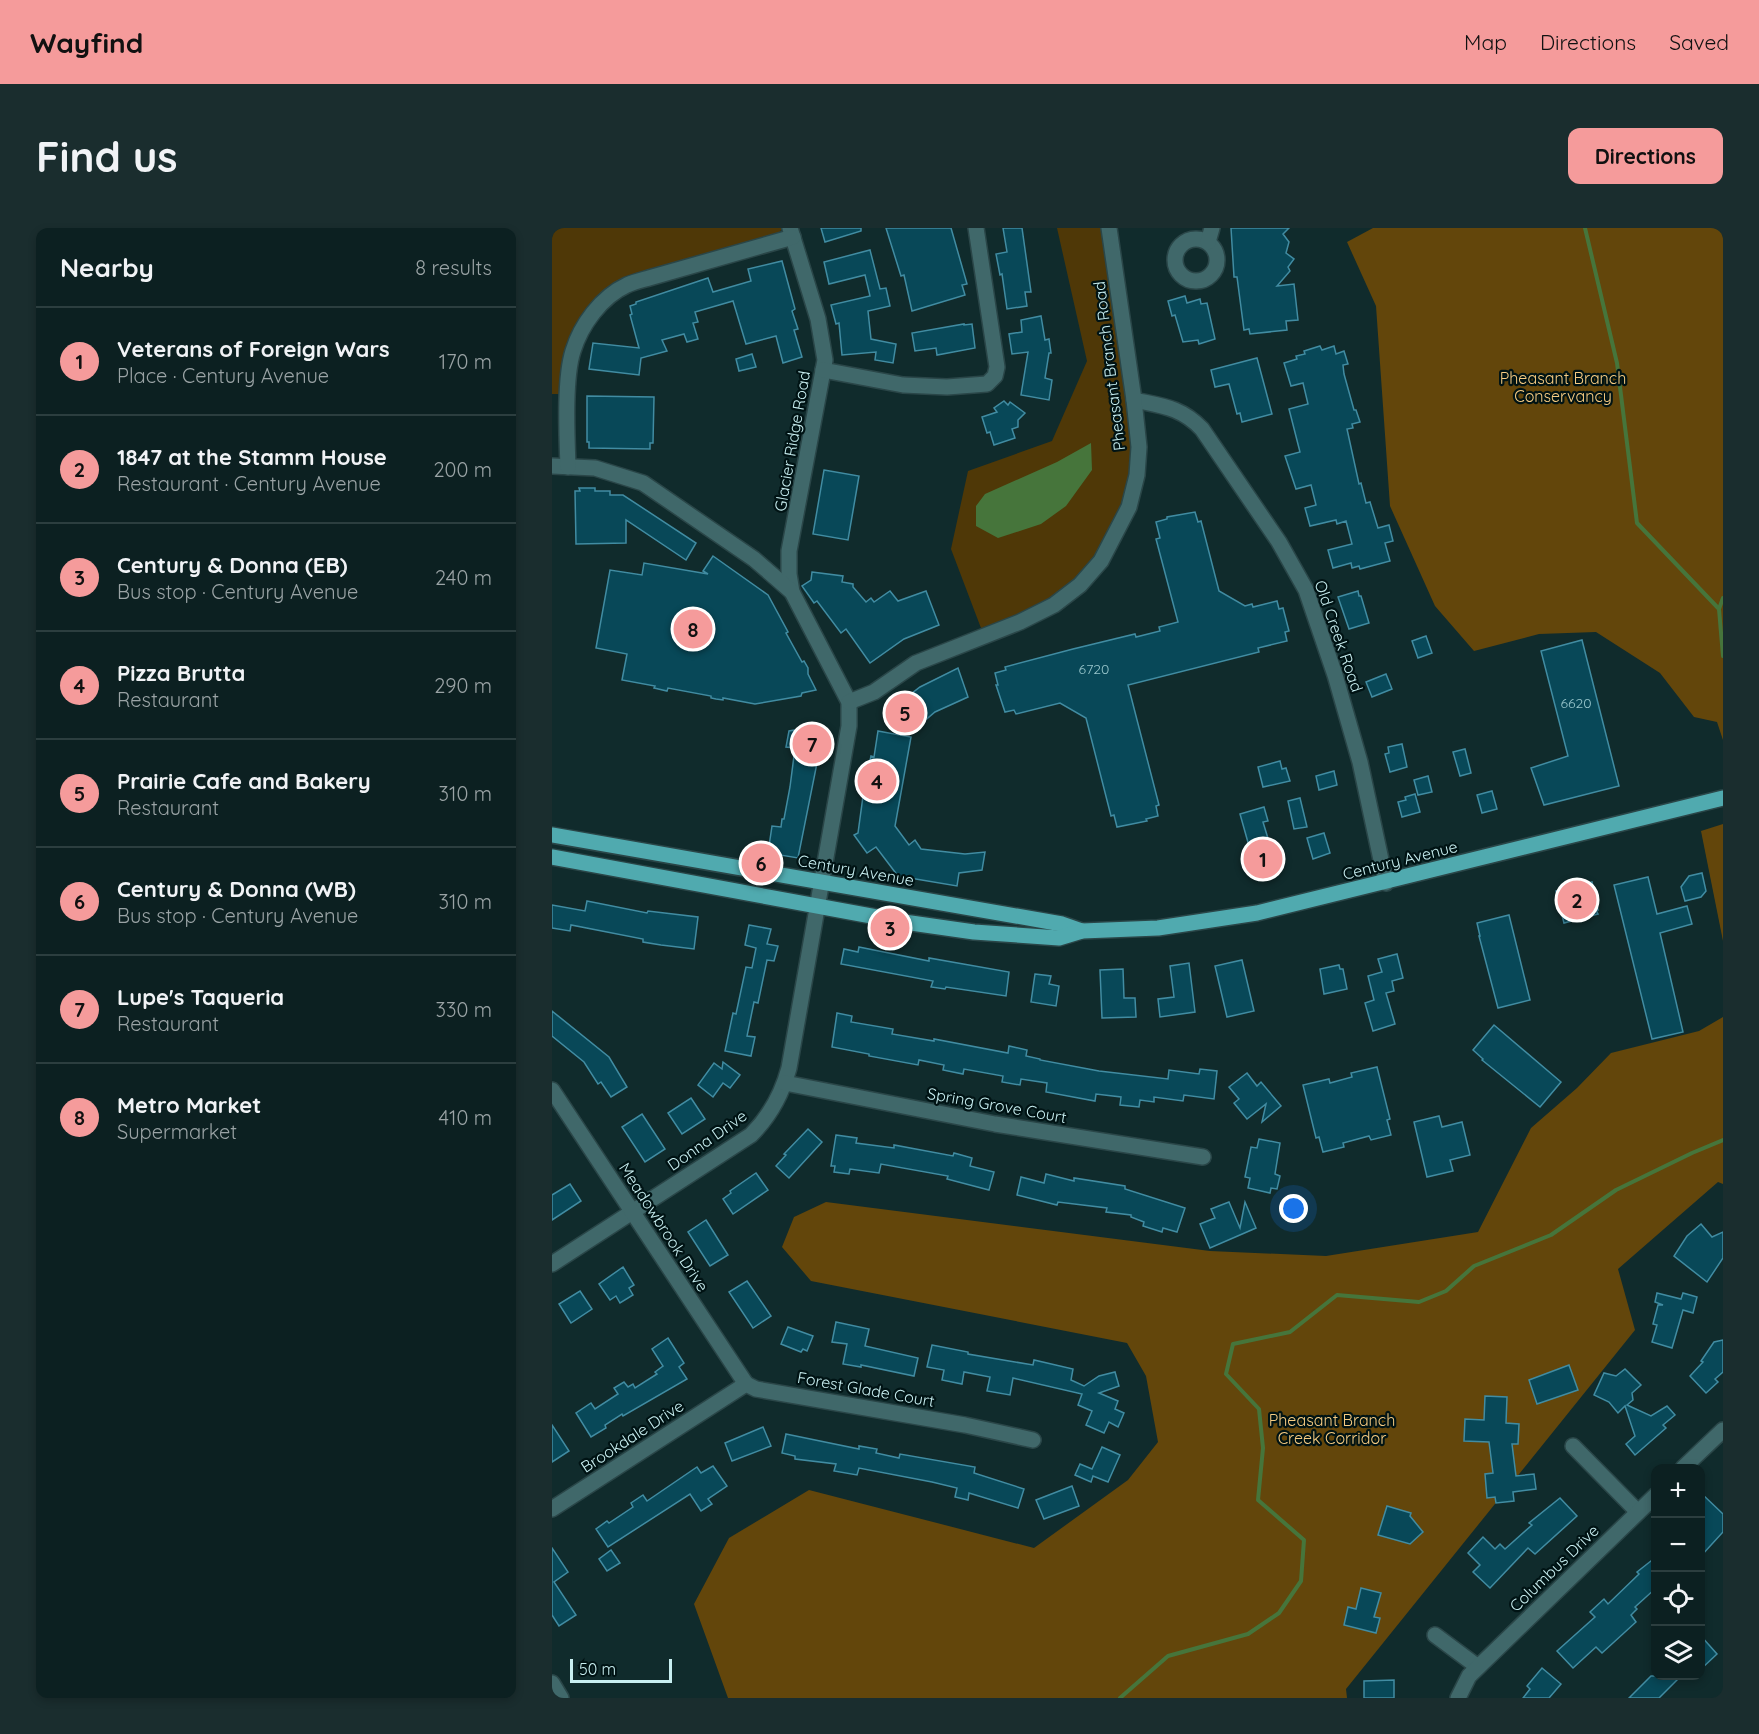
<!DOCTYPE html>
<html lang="en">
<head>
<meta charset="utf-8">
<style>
  :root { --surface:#0c2021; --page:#1a2d2e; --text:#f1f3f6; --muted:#9aa3a5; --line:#2c3e3f; --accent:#f59b9b }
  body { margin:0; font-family:Quicksand,sans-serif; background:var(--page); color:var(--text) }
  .controls { position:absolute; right:18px; bottom:18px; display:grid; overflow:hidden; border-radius:12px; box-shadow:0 3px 9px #0003 }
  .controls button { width:54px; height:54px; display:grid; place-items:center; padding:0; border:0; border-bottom:2px solid var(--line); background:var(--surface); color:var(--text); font:30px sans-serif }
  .scale { position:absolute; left:18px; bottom:15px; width:102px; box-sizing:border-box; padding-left:6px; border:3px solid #c8eff1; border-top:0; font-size:16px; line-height:21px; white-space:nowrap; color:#c8eff1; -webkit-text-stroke:4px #001314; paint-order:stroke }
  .you { position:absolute; left:742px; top:981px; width:21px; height:21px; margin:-15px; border:4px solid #fff; border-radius:50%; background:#1a73e8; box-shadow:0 0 0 9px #1a73e833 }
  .badge { display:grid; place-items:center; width:39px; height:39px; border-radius:50%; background:var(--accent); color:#111; font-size:20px; font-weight:700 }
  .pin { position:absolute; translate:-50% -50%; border:3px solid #fff; box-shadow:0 2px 6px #0006 }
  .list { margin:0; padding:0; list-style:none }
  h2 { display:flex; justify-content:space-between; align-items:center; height:78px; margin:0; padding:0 24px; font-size:26px }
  h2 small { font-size:20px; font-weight:400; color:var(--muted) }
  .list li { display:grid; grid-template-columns:39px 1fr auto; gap:18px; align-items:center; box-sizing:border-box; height:108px; padding:0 24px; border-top:2px solid var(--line) }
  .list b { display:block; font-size:22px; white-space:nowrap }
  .list p { margin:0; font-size:20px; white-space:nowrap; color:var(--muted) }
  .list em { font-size:20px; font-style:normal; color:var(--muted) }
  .icon { flex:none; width:33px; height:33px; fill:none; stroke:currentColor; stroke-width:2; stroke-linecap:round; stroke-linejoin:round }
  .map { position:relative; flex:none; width:1171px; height:1470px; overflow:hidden; border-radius:12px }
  header { display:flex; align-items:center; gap:36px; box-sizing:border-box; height:84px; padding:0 30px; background:var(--accent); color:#111 }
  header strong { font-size:28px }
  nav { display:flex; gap:33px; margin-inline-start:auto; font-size:21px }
  .intro { display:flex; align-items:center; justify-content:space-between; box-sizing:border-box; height:144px; padding:0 36px }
  h1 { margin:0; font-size:42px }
  .button { padding:15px 27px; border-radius:12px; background:var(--accent); color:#111; font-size:21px; font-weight:700 }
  main { display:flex; gap:36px; padding:0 36px }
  aside { flex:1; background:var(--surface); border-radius:12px; box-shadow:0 3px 9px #0003 }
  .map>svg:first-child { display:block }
</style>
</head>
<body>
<header>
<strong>Wayfind</strong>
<nav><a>Map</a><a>Directions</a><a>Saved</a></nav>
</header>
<div class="intro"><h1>Find us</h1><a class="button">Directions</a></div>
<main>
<aside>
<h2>Nearby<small>8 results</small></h2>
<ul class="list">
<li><span class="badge">1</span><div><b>Veterans of Foreign Wars</b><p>Place · Century Avenue</p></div><em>170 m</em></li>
<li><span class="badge">2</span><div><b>1847 at the Stamm House</b><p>Restaurant · Century Avenue</p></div><em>200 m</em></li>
<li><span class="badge">3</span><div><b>Century &amp; Donna (EB)</b><p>Bus stop · Century Avenue</p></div><em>240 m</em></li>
<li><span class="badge">4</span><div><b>Pizza Brutta</b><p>Restaurant</p></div><em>290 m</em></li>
<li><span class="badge">5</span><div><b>Prairie Cafe and Bakery</b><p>Restaurant</p></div><em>310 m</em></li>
<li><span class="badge">6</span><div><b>Century &amp; Donna (WB)</b><p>Bus stop · Century Avenue</p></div><em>310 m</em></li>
<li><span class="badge">7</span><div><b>Lupe's Taqueria</b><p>Restaurant</p></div><em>330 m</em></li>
<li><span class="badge">8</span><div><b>Metro Market</b><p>Supermarket</p></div><em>410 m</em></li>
</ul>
</aside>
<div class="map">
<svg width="1171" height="1470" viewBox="0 0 1171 1470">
  <rect width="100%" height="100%" fill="#102b2c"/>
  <g fill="#4f3807">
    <path d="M0 0H231L224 8 85 49 35 82 15 118 7 166H0Z"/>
    <path d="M505 0H557L582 172 577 279 528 357 432 408 399 321 416 243 500 213 535 133Z"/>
  </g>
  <g fill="#63460b">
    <path d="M821 0H1171V512L1165 494 1142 489 1108 445 1044 404 987 406 922 423 883 378 838 278 824 78 795 14Z"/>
    <path d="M1171 596V713L1149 603Z"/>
    <path d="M1171 789V956L1166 954 1066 1041 1083 1102 794 1461 795 1470H176L142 1376 177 1310 257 1262 482 1320 576 1252 606 1214 594 1148 575 1115 259 1053 230 1019 242 989 274 974 658 1023 774 1028 926 1004 979 900 1025 860 1059 825 1147 803Z"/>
  </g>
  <path fill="#46753b" d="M539 215 540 242 514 278 489 296 446 310 424 298V278L433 266 505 234Z"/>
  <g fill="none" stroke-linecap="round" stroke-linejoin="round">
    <g stroke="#46753b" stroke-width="4">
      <path d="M1033 0 1065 135 1085 295 1167 381 1171 428"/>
      <path d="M1167 381 1171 370"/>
      <path d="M568 1470 616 1428 696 1406 727 1385 749 1353 752 1312 706 1272 711 1220 707 1181 674 1146 681 1116 738 1104 785 1067 867 1074 894 1063 922 1038 999 1007 1064 962 1140 925 1171 912"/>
    </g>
  </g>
  <g fill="#084858" stroke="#418ca2" stroke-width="1.5">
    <path d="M269 0H309V3L273 14Z"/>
    <path d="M334 0H399L415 56 410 57 413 67 360 83 352 47 349 48Z"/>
    <path d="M451 0H470L479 64H473L475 78 455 81 450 46 448 47 444 26 455 24Z"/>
    <path d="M679 0H737L731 6 737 14 734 25 742 31 736 39 738 43 725 58 742 56 746 92 734 93 735 102 698 106 697 101 692 102 685 49H682Z"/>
    <path d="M318 22 328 61 334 60 338 78 316 83 319 111 344 116 341 135 323 132 324 124 290 127 287 95 284 96 279 77 318 68 313 47 277 56 272 34Z"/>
    <path d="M230 33 243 81 240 83 246 101 242 102 250 129 231 135 224 108 194 116 181 73 143 84 146 94 141 95 146 111 135 114 132 106 110 112 115 123 89 130 87 147 37 141 41 115 87 120 78 87 80 86 78 78 84 76V74L156 50 161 64 199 53 196 41Z"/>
    <path d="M633 68 635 75 648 71 649 76 655 75 663 111 647 116 646 112 631 114 623 87 620 88 616 73Z"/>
    <path d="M489 88 493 112 497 111 499 125H497L493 150 500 152 497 172 469 167 476 124 460 126 457 106 470 104 469 92Z"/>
    <path d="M412 96V97L420 96 423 120 385 127 384 120 363 123 360 105Z"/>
    <path d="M768 118 770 122 782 118 784 126 792 123 796 136 791 137 792 146 802 182H804L808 194 800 196 801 200 795 201 807 256 809 255 814 275 818 274 826 300 837 297 841 313 833 315 838 333 808 341 807 338 800 340 799 335 781 340 776 322 800 316 794 293 785 296 784 292 758 298 753 280 764 277 759 257 744 261 733 228 748 224 737 181 756 176 751 155 739 158 732 135 745 131 744 128 753 126 752 123Z"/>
    <path d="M200 126 204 139 187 143 184 131Z"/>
    <path d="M705 130 720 186 690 194 688 185 685 186 677 156 663 159 659 142Z"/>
    <path d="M35 168 102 169 101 215H98V221L37 220V214H35Z"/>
    <path d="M452 173 456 177 458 174 473 185 466 192V199L460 201 463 210 442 217 438 204 435 205 430 189 445 184 442 180Z"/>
    <path d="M272 242 307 248 296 312 261 306Z"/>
    <path d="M27 260H43V263H58V267H71L144 315 134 332 74 292V315L24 316 23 263H28Z"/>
    <path d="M643 284 646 294 649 293 667 363 693 378 700 376 701 379 725 373 727 381 731 380 737 403 733 404 735 413 706 420 707 424 576 457 607 577 604 578 606 588 594 591 595 593 565 599 562 587 559 588 534 490 508 475 464 486 462 482 453 484 444 457H446L443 445 454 442 453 439 521 421 583 406 584 409 608 403 607 399 626 394 604 311 608 310 604 294 615 291V289Z"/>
    <path d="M161 328 216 367 236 404 234 405 250 434 252 433 256 440V446L264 462 250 465 249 468 203 476 171 470V472L164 471 159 470V468L116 460 115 463 102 460 103 458 70 452 75 426 44 420 58 342 90 347 92 335 156 346 151 343Z"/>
    <path d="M260 344 291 348 290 354 301 356V359L314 374 319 370 322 374 338 363 346 373 374 363 387 397 352 411 318 435 294 401 289 405 265 373 262 375 250 358 259 352Z"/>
    <path d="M806 363 807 368H809L817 395 797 401 786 369Z"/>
    <path d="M874 408 880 425 866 430 860 413Z"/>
    <path d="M1030 412 1067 558 992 577 979 540 1016 528 989 423Z"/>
    <path d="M406 440 416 469 383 484 364 500 337 483 368 459Z"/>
    <path d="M834 446 840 461 820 469 814 454Z"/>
    <path d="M268 498 260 529 266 530 246 630 216 625 220 598 229 599 230 591H232L238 559 243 520 234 519 237 503Z"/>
    <path d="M326 503 359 509 343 598 357 617 363 612 369 621 413 626 433 624 430 642 407 645 405 658 346 648 324 619 315 625 302 607 306 605 312 561 319 528 322 529Z"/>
    <path d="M850 516 855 539 838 544 833 526 837 525 836 519Z"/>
    <path d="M913 521 919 545 908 548 901 524Z"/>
    <path d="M728 533 730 541 734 540 738 553 711 559 706 539Z"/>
    <path d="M782 543 785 557 767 562 764 548Z"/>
    <path d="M876 548 880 564 866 567 862 552Z"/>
    <path d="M940 563 945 581 930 585 925 567Z"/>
    <path d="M863 566 868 584 850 589 846 574 854 572 853 569Z"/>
    <path d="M748 570 755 599 742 601 736 573Z"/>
    <path d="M712 579 716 593 711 594 725 640 723 641 724 644 706 650 688 586Z"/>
    <path d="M772 605 778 625 761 631 755 610Z"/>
    <path d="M1150 645 1154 663 1149 669 1133 673 1129 659 1137 648Z"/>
    <path d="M1096 649 1105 686 1135 678 1140 696 1108 705 1131 804 1100 811 1062 657Z"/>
    <path d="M1040 654 1046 682H1044L1046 686 1012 695 1004 663Z"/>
    <path d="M35 673 95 685 96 683 146 689 142 721 109 717 91 714V711L19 697 18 703 0 700V677L33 683Z"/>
    <path d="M957 687 978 772 946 780 927 708H928L925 695Z"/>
    <path d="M197 697 219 701 215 716 226 718 222 733 215 732 206 775 202 774 195 808 203 809 199 828 173 823 181 785 184 786 194 739 200 740 204 720 193 717Z"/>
    <path d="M307 719 377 733V730L457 744 454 768 394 759 393 761 379 759 381 753 289 736 292 721 306 724Z"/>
    <path d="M845 726 851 750 840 753 842 763 834 765 843 796 821 803 813 775 822 772 816 748 830 744 826 731Z"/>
    <path d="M690 732 702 783 675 789 663 738Z"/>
    <path d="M637 735 643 784 608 789 606 771 622 769 618 738Z"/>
    <path d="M787 737 788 741H791L795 761 772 766 768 741Z"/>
    <path d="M571 741 572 770H583L584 789 550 790 548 742Z"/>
    <path d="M483 746 499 748 497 756 507 758 504 778 479 774Z"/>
    <path d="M0 783 57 829 75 859 59 869 49 854 46 856 32 834 0 808Z"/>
    <path d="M285 785 300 788 299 794 341 801 340 806 382 813V811L456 825 457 818 475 822 474 828 488 831V832L547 843 616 851 617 842 647 846 648 841 665 843 662 871 632 867 631 873 602 869V874L588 872 587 879 568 877 569 869 544 866 543 873 494 864 495 855 469 851 468 857 450 854 451 848 412 841 411 846 391 842 392 837 367 832 366 837 317 828V826L280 819Z"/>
    <path d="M942 797 1009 854 988 879 930 832 931 831 921 822Z"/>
    <path d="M171 834 188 847 178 860 171 855 161 869 146 857 162 835 170 841Z"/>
    <path d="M825 839 838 891 835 892 839 907 819 912 817 908 791 915 792 919 771 924 767 909 764 910 751 857 777 851 778 855 800 849 799 845Z"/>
    <path d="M695 845 705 858 709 854 729 878 710 894 714 876 695 891 682 875 687 871 677 859Z"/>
    <path d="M139 870 153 891 130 906 116 885Z"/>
    <path d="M90 886 113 921 93 934 70 899Z"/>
    <path d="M887 888 890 899 910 894 918 927 898 932 901 943 875 949 862 894Z"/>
    <path d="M256 901 270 914 237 950 224 938 234 927 232 926Z"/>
    <path d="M284 907 305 910 304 915 342 920V917L401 928 402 925 420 930 418 938 442 944 437 962 395 951 396 948 329 936 327 945 298 941 297 946 282 944 283 938H279Z"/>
    <path d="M707 911 728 915 723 946 728 948 725 961 719 960 718 965 696 960 698 950 693 949 699 919 705 920Z"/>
    <path d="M204 945 216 962 181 986 171 971 179 965 178 963Z"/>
    <path d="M494 946 522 953V950L573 958V961L633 980 625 1004 611 1000 610 1004 591 998 592 994 579 989V987L554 984 555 980 506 974 505 977 465 967 469 949 492 955Z"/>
    <path d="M18 956 29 973 0 992V967Z"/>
    <path d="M677 974 688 1000 693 974 704 1000 658 1020 648 996 663 990 659 981Z"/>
    <path d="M154 992 176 1027 158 1038 136 1004Z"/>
    <path d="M1149 996 1160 1009 1171 1004V1030L1155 1054 1122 1028 1135 1008Z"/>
    <path d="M71 1039 82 1057 77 1060 81 1067 68 1075 64 1068 58 1072 47 1056Z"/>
    <path d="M195 1053 219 1088 201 1100 177 1064Z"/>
    <path d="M28 1063 40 1081 19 1095 7 1076Z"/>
    <path d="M1105 1065 1129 1071 1131 1065 1145 1069 1141 1085 1131 1082 1120 1120 1100 1114 1105 1097 1101 1096 1106 1077H1111L1103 1074Z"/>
    <path d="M284 1094 317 1101 313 1118 366 1130 362 1148 309 1137V1139L291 1136 295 1116 280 1114Z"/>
    <path d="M236 1099 261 1108 255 1123 251 1121 249 1124 229 1116Z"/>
    <path d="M116 1110 132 1135 127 1139 135 1151 71 1188 70 1186 53 1197 54 1200 39 1209 24 1185 39 1175 43 1181 66 1166 62 1160 72 1154 76 1159 81 1156 83 1160 105 1146 103 1144 111 1138 100 1121Z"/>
    <path d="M1171 1112V1144L1163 1151 1166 1154 1154 1165 1138 1148 1151 1134 1149 1133 1162 1114Z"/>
    <path d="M380 1117 416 1124V1126L481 1137 482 1132 521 1141 519 1152 532 1158 547 1148 563 1144 567 1158 547 1165 566 1173 563 1181 572 1185 566 1199 557 1194 552 1205 534 1197 540 1183 526 1177 530 1166 461 1150 458 1167 435 1163 438 1149 412 1144 410 1156 390 1152 392 1142 375 1139Z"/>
    <path d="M1017 1137 1026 1162 985 1176 977 1152Z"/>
    <path d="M1073 1141 1089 1157 1080 1165 1081 1172 1075 1177 1099 1188 1115 1178 1123 1187 1111 1197 1114 1200 1083 1227 1074 1216 1083 1208 1073 1178 1066 1185 1057 1174 1042 1167 1052 1145 1064 1148Z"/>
    <path d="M933 1168 955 1169 954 1195 967 1196 966 1216H960L964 1248 982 1246 984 1261 961 1264 962 1273 944 1275 943 1269 935 1270 933 1246 941 1245 937 1214 912 1213 913 1191 932 1192Z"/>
    <path d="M0 1197 17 1223 0 1234Z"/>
    <path d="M211 1199 219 1218 180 1233 173 1215Z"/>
    <path d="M234 1206 307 1221V1218L325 1221 324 1225 347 1230 348 1226 423 1239 422 1245 472 1261 466 1280 417 1265 416 1272 403 1269 405 1260 380 1254 307 1240 305 1247 282 1243 284 1236 243 1231V1228L230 1225Z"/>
    <path d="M550 1219 568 1227 556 1254 541 1248 539 1254 523 1247 528 1236 540 1241Z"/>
    <path d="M161 1238 175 1258 156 1271 160 1276 149 1283 138 1266 56 1319 44 1301 55 1293 57 1295 81 1279 79 1275 91 1267 95 1273 145 1239 149 1245Z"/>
    <path d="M520 1258 527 1278 492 1291 484 1272Z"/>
    <path d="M1149 1265 1171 1286V1304L1149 1328Z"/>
    <path d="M1008 1270 1025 1288 983 1326 976 1320 938 1360 921 1344 928 1337 916 1325 931 1309 943 1321 948 1316 953 1321 980 1297 977 1295Z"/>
    <path d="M835 1278 859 1285 858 1288 871 1304 858 1316 826 1307Z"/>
    <path d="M0 1320 16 1344 2 1354 24 1387 7 1398 0 1387Z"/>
    <path d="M59 1322 68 1335 55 1343 47 1331Z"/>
    <path d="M1104 1329V1360L1083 1379 1085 1381 1079 1387 1084 1394 1050 1425 1044 1419 1021 1440 1005 1423 1043 1389 1038 1384 1052 1371 1056 1376 1087 1346 1085 1344Z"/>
    <path d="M809 1360 829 1365 822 1389 828 1390 824 1405 792 1397 796 1379 804 1381Z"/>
    <path d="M1149 1408 1165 1426 1149 1441Z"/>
    <path d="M990 1440 1009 1456 997 1470H971L978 1461 975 1458Z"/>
    <path d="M1099 1448H1129L1107 1470H1077Z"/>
    <path d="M842 1452V1470H812V1453Z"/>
  </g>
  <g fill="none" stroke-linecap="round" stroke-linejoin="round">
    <defs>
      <g id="minor">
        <path d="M238 0 266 91 273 132 237 323V346L240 364"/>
        <circle cx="644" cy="32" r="21"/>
        <path d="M656 14 660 0"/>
        <path d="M271 142 351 157 395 159 435 156 443 148 445 139 424 0"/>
        <path d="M582 172C610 178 629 179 650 201L727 314 754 362 783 447 808 534 834 655"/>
        <path d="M0 238 43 240 91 255 202 331 240 364 297 474V498L237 840C230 866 217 889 199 907L0 1036"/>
        <path d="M16 239C15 209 12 151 21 123 29 97 49 69 75 57 82 54 90 52 97 50L241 9"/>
        <path d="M297 474 322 464 364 435 468 394 502 377 528 357 549 333 577 279 585 247 587 219 582 172 557 0"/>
        <path d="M233 855 443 896 651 929"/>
        <path d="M0 862 194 1156"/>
        <path d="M1021 1218 1086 1284"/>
        <path d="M1131 1240 1171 1202"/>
        <path d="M0 1281 194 1156 204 1161 413 1197 481 1212"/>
        <path d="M883 1407 926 1439"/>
        <path d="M0 1455 9 1470"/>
        <path d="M906 1470 917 1448 1104 1267"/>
      </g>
      <g id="major">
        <path d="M0 607 510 696 530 703"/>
        <path d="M0 629 352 694 422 704 507 710 530 703 606 700 705 685 1171 570"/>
      </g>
    </defs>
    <use href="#minor" stroke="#2a4648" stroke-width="18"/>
    <use href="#major" stroke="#2a4648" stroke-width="18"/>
    <use href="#minor" stroke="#40686a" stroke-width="15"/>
    <use href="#major" stroke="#50aaaf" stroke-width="15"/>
  </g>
  <g text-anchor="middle" stroke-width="4.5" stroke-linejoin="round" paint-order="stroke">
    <g font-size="14" fill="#98c5cb">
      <text x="542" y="446">6720</text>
      <text x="1024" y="480">6620</text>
    </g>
    <g font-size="16" fill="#c8eff1" stroke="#001314">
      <text transform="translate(557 138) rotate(-97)" y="6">Pheasant Branch Road</text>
      <text transform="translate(240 213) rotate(-80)" y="6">Glacier Ridge Road</text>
      <text transform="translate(787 408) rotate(71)" y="6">Old Creek Road</text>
      <text transform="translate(848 632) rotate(-14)" y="6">Century Avenue</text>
      <text transform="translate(304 642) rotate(10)" y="6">Century Avenue</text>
      <text transform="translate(445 877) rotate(10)" y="6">Spring Grove Court</text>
      <text transform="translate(155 912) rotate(-35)" y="6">Donna Drive</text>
      <text transform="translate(112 999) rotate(57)" y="6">Meadowbrook Drive</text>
      <text transform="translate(314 1161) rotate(10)" y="6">Forest Glade Court</text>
      <text transform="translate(80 1208) rotate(-33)" y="6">Brookdale Drive</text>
      <text transform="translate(1002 1340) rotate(-44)" y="6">Columbus Drive</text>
    </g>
    <g font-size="16" fill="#f8cd83" stroke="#001314">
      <text x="1011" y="156">Pheasant Branch<tspan x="1011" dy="18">Conservancy</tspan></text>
      <text x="780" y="1198">Pheasant Branch<tspan x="780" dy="18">Creek Corridor</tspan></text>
    </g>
  </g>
</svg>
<div class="controls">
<button>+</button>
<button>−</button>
<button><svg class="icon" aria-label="locate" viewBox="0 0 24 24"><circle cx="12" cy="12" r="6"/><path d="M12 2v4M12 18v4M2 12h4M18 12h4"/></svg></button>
<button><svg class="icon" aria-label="layers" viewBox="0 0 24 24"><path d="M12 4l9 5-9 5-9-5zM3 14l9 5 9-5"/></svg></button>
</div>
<div class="scale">50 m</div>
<div class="you"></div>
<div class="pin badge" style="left:711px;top:631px">1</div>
<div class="pin badge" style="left:1025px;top:672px">2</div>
<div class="pin badge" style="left:338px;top:700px">3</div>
<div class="pin badge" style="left:325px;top:553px">4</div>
<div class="pin badge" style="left:353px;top:485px">5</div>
<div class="pin badge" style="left:209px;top:635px">6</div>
<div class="pin badge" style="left:260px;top:516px">7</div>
<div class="pin badge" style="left:141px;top:401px">8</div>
</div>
</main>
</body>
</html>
